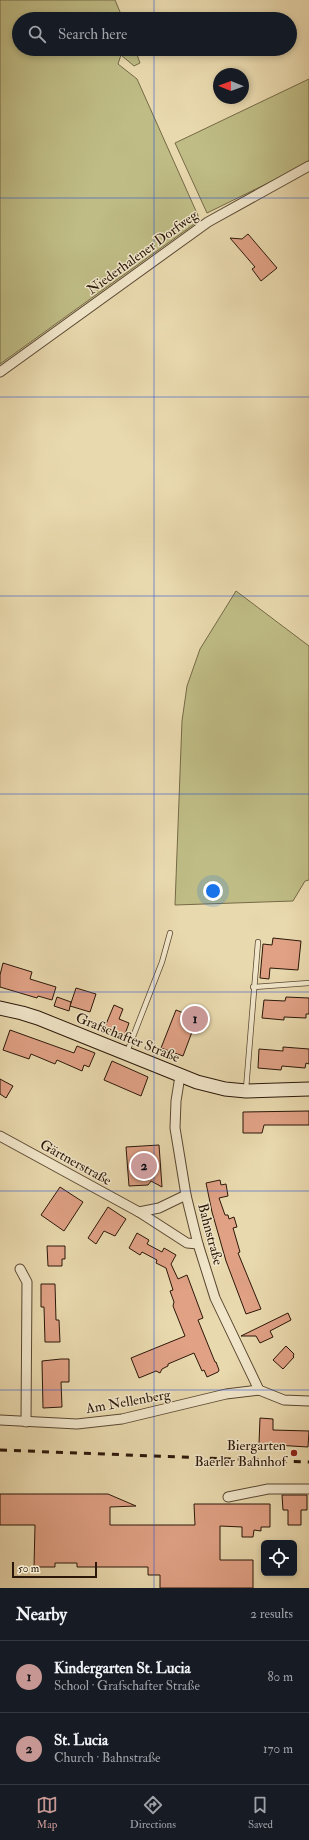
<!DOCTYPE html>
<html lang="en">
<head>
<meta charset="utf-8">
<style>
  :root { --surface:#171b24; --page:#242831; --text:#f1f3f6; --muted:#9ea1a6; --line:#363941; --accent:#c59692 }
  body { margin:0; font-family:"IM FELL Double Pica",serif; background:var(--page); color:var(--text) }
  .controls { position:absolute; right:12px; bottom:12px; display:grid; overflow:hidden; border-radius:6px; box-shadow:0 2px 6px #0003 }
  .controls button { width:36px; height:36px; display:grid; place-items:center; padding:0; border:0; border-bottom:1px solid var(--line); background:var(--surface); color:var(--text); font:20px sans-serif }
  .compass { position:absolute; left:213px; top:68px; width:36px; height:36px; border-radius:50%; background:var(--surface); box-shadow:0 2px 6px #0003; rotate:271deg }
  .scale { position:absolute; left:12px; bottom:10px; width:85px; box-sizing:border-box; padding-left:4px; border:2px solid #2b1709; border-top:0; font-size:11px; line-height:14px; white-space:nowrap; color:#2b1709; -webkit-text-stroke:3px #f1e6ca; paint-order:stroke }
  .you { position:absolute; left:213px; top:891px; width:14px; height:14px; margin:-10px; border:3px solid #fff; border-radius:50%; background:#1a73e8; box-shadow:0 0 0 6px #1a73e833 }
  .badge { display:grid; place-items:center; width:26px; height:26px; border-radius:50%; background:var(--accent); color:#111; font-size:13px; font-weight:700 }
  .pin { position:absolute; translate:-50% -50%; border:2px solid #fff; box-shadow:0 1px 4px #0006 }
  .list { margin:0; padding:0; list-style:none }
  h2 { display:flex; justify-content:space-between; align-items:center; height:52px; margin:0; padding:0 16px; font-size:17px }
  h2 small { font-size:13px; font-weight:400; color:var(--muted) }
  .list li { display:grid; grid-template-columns:26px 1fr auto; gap:12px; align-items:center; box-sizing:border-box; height:72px; padding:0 16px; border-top:1px solid var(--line) }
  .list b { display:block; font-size:15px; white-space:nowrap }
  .list p { margin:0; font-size:13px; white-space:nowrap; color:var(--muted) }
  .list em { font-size:13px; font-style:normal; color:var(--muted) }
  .icon { flex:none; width:22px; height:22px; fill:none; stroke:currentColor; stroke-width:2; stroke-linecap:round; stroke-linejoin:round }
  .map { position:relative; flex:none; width:309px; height:1588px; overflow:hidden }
  .search { position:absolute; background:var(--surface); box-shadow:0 2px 6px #0003; left:12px; right:12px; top:12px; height:44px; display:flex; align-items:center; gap:10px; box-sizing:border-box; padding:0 14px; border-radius:22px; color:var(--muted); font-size:15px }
  .sheet { height:196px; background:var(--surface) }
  nav { display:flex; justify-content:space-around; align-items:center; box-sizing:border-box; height:56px; border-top:1px solid var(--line); background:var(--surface); font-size:11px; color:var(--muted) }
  nav a { display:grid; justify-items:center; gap:2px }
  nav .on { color:var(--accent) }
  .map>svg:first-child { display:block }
</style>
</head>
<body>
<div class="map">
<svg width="309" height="1588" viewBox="0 0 309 1588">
  <rect width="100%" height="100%" fill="#e9d9ae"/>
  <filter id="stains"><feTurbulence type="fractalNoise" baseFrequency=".005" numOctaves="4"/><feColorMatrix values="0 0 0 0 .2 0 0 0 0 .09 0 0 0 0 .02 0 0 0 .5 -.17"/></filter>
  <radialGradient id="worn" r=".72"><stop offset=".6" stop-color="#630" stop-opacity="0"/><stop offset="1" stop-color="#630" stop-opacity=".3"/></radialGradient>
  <g fill="#bfbc85" stroke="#756a47">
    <path d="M0 0H115L123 19H19V49H135L140 63 134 66 121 55 118 64 137 79 200 220 0 364Z"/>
    <path d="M309 79V163L207 213 175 143Z"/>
    <path d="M236 591 309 646V880L305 881 293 901 175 905 182 721 187 686 200 649Z"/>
  </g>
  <g fill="#e0a185" stroke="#2b1709">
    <path d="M248 234 277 268 261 281 252 269 255 267 230 238 242 239Z"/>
    <path d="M273 938 301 941 298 970 270 968 269 979 260 978 263 944 272 945Z"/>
    <path d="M3 963 32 972 30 979 56 987 52 1000 38 996 37 998 0 987V975Z"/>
    <path d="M76 988 96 994 90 1012 70 1006Z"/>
    <path d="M57 997 71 1002 69 1011 54 1006Z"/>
    <path d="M286 997 309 998V1014H306V1018L284 1017V1020L262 1018 264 1000 285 1001Z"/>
    <path d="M114 1005 123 1009 119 1019 129 1023 124 1037 104 1029Z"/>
    <path d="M176 1010 201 1020 196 1033 192 1032 183 1056 161 1048Z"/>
    <path d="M10 1030 74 1053 77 1046 95 1053 89 1067 84 1065 82 1071 57 1060 55 1064 31 1054 29 1059 3 1050Z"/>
    <path d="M283 1047 309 1049V1064L306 1063 305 1068 282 1066 281 1070 258 1068 259 1049 283 1051Z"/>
    <path d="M112 1061 148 1077 141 1096 104 1080Z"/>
    <path d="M0 1079 13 1086 6 1098 0 1094Z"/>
    <path d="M309 1111V1125H264L262 1133H243V1112Z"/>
    <path d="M159 1145 162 1187 151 1181 148 1185 129 1186 126 1147Z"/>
    <path d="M220 1180 221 1185 226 1184 228 1196 219 1198 225 1215H228L229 1219 234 1217 237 1227 233 1228 240 1252 238 1253 261 1309 246 1314 226 1261 212 1212 206 1183Z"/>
    <path d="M60 1187 83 1202 64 1231 41 1215Z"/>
    <path d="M108 1207 126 1219 115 1236 104 1231 96 1244 88 1238Z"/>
    <path d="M137 1233 149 1240 147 1244 162 1252 164 1248 176 1255 171 1264 178 1279 187 1275 203 1318 198 1320 215 1362H216L219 1370 218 1372 207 1377 204 1370 202 1371 194 1353 168 1364V1366L162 1369 160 1373 156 1371 139 1378 131 1358 185 1336 173 1306 174 1302 170 1291 173 1290 166 1268 156 1263 157 1260 142 1252 140 1255 129 1248Z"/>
    <path d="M47 1246H65V1259H62V1266H48Z"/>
    <path d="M41 1284H55L56 1320H59L60 1342H45L44 1307H41Z"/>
    <path d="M288 1313 291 1320 270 1331 273 1337 260 1343 256 1336H241Z"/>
    <path d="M286 1346 294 1354 293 1356 294 1357 283 1369 273 1360Z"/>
    <path d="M61 1359H69V1382H61L62 1407 43 1408 42 1361Z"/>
    <path d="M260 1418 273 1419V1430L309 1431 308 1447 259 1444Z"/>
    <path d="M0 1494H108L136 1506 110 1507V1525H195L194 1504H270V1527H261V1531L254 1530 253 1537H242V1527L220 1526V1560H253V1588H160V1575H148V1567H77V1563H55V1567H34L35 1525H0Z"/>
    <path d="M282 1495H307V1510H301V1525H288V1510H283Z"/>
  </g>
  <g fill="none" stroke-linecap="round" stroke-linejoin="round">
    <defs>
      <g id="lane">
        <path d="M253 987 309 983"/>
        <path d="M127 1052 162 962 170 933"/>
        <path d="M246 1089 258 942"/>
      </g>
      <g id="street">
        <path d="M0 372 208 222 309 166"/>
        <path d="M180 1076 176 1101 175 1128 186 1195 198 1244 215 1298 259 1390"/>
        <path d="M0 1136 139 1212 187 1243 198 1244"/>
        <path d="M139 1212 159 1208 186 1195"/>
        <path d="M20 1269 27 1282 26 1422"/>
        <path d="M259 1390 284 1400 309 1401"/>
        <path d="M0 1420 77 1424 122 1419 226 1394 259 1390"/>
        <path d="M228 1497 268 1489H309"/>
      </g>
      <path id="secondary" d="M0 1008 22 1013 38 1018 197 1082 225 1089 246 1091 309 1089"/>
    </defs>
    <use href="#lane" stroke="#5a4832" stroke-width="6"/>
    <use href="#street" stroke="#5a4832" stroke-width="11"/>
    <use href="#secondary" stroke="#2b1709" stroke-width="15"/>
    <use href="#lane" stroke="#f1e6ca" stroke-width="4.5"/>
    <use href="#street" stroke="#f1e6ca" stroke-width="9"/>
    <use href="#secondary" stroke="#f1e6ca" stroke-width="13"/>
    <path stroke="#2b1709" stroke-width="3" stroke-dasharray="7 7" stroke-linecap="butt" d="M0 1450 309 1462"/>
  </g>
  <path fill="none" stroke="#1d4ed8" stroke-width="1" stroke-opacity="0.55" d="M154 0V19M154 49V1588M0 198H309M0 397H309M0 596H309M0 794H309M0 992H309M0 1191H309M0 1390H309"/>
  <circle fill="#8f2418" stroke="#f1e6ca" stroke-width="1.5" cx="294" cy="1453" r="4"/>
  <g text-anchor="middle" stroke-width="3" stroke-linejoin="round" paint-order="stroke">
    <g font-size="14" fill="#2b1709" stroke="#f1e6ca">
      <text transform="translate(142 252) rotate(-36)" y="5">Niederhalener Dorfweg</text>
      <text transform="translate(128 1037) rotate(22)" y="5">Grafschafter Straße</text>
      <text transform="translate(76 1162) rotate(29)" y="5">Gärtnerstraße</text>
      <text transform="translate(211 1234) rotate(75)" y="5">Bahnstraße</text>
      <text transform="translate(128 1401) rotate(-10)" y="5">Am Nellenberg</text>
    </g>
    <g font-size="14" fill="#2b1709" stroke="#f1e6ca" text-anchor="end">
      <text x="286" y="1450">Biergarten<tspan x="286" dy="16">Baerler Bahnhof</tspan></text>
    </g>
  </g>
  <rect width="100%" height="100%" filter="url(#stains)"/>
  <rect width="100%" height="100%" fill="url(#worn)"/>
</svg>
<div class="controls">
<button><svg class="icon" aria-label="locate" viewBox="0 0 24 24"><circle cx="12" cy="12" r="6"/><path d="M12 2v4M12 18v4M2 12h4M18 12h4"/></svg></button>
</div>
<svg class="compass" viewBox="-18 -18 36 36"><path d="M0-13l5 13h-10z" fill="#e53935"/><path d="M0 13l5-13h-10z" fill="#9ea1a6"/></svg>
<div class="scale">50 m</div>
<div class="you"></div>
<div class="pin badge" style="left:195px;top:1019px">1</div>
<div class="pin badge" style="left:144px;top:1166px">2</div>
<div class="search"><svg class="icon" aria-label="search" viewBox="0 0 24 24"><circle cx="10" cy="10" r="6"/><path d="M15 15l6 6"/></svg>Search here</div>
</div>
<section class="sheet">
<h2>Nearby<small>2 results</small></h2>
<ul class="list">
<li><span class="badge">1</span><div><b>Kindergarten St. Lucia</b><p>School · Grafschafter Straße</p></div><em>80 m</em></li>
<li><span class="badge">2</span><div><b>St. Lucia</b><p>Church · Bahnstraße</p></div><em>170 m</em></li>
</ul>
</section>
<nav>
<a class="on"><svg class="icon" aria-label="map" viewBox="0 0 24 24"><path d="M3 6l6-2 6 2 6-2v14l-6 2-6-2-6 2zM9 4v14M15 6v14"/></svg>Map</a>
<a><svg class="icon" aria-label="directions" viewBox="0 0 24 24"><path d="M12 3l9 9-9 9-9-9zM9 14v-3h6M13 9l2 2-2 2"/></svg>Directions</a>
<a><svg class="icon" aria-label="saved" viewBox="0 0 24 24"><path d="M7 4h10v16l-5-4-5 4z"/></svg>Saved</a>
</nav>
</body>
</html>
